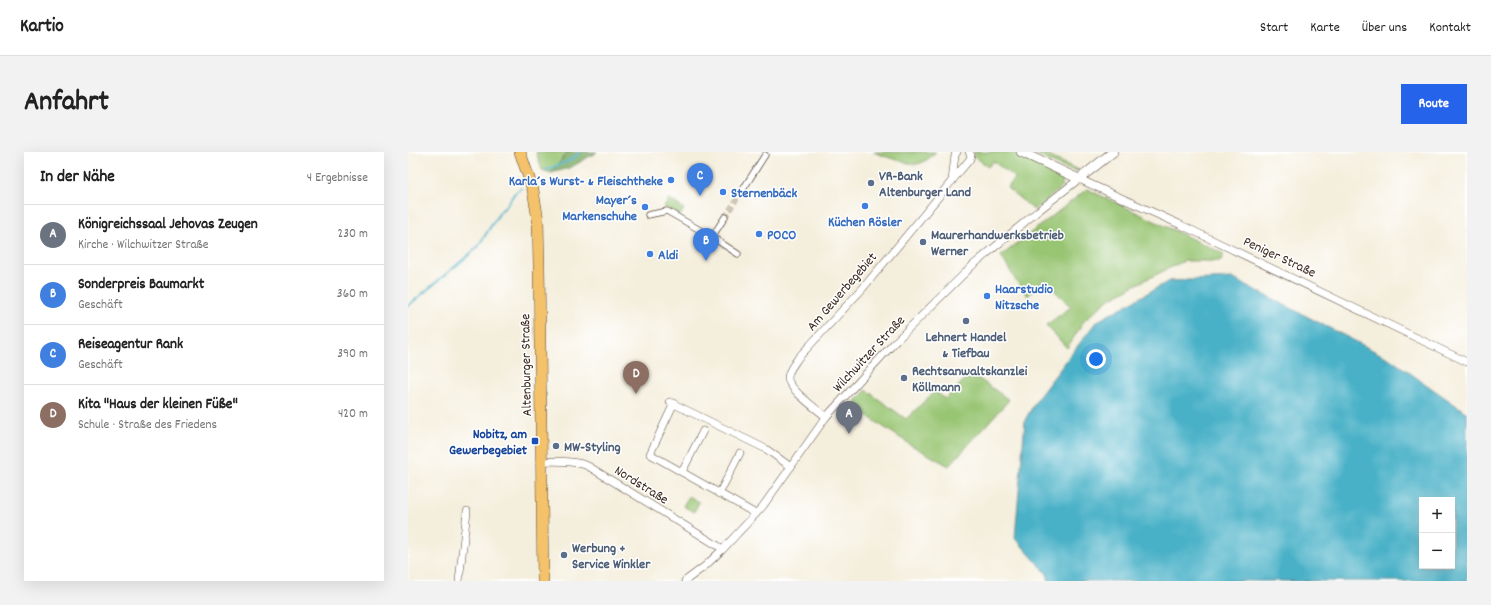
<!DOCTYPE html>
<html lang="de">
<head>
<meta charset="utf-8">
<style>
  :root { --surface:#fff; --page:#f2f2f2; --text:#222; --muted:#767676; --line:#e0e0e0; --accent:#2563eb }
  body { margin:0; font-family:Dekko,sans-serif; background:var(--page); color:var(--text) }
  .controls { position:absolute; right:12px; bottom:12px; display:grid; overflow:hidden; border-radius:0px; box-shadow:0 4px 16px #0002 }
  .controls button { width:36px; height:36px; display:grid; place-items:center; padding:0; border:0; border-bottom:1px solid var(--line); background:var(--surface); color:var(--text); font:20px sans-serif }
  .you { position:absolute; left:688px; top:207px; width:14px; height:14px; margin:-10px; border:3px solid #fff; border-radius:50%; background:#1a73e8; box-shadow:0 0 0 6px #1a73e833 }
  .badge { display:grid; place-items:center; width:26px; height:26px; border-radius:50%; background:var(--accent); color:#fff; font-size:13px; font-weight:700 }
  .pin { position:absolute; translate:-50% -33px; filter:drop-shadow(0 1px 2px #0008) }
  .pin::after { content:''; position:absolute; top:21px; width:14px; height:12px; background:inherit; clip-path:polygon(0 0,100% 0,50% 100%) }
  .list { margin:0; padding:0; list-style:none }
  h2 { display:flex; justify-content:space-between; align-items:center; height:52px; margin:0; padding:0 16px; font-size:17px }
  h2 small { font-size:13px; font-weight:400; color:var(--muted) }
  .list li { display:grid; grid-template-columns:26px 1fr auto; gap:12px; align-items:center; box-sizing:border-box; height:60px; padding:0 16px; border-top:1px solid var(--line) }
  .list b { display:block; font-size:15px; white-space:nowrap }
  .list p { margin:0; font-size:13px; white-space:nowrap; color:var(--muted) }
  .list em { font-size:13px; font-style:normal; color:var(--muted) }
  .map { position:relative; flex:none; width:1059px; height:429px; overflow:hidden; border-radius:0px }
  header { display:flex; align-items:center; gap:24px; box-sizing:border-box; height:56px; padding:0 20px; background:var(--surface); border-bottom:1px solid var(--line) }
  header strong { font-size:19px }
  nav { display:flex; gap:22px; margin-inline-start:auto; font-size:14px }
  .intro { display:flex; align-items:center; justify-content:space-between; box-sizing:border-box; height:96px; padding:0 24px }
  h1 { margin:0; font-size:28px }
  .button { padding:10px 18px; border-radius:0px; background:var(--accent); color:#fff; font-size:14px; font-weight:700 }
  main { display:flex; gap:24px; padding:0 24px }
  aside { flex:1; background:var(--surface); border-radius:0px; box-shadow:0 4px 16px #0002 }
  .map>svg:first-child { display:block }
</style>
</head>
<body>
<header>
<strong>Kartio</strong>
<nav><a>Start</a><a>Karte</a><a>Über uns</a><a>Kontakt</a></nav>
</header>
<div class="intro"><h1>Anfahrt</h1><a class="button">Route</a></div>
<main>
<aside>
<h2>In der Nähe<small>4 Ergebnisse</small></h2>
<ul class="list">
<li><span class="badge" style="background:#6b7280">A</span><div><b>Königreichssaal Jehovas Zeugen</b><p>Kirche · Wilchwitzer Straße</p></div><em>230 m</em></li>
<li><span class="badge" style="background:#3f7fe0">B</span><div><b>Sonderpreis Baumarkt</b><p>Geschäft</p></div><em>360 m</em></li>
<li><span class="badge" style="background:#3f7fe0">C</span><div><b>Reiseagentur Rank</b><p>Geschäft</p></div><em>390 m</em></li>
<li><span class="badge" style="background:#8d6e63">D</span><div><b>Kita &quot;Haus der kleinen Füße&quot;</b><p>Schule · Straße des Friedens</p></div><em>420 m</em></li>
</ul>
</aside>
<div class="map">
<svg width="1059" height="429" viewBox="0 0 1059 429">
  <rect width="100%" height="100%" fill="#fff"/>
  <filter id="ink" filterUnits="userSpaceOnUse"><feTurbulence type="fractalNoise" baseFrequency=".025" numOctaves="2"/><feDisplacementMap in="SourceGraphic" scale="8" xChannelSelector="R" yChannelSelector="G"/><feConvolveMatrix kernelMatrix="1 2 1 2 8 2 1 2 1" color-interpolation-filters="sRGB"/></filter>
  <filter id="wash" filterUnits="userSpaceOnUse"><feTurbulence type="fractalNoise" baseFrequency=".012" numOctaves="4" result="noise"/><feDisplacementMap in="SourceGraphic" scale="16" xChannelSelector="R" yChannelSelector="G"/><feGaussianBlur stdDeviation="0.9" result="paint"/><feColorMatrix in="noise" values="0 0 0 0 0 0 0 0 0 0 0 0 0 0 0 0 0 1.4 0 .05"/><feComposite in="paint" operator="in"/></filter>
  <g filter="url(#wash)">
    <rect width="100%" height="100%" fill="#f4eedc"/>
    <g fill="#98c572" stroke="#6a7848">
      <path d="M128 0H160L143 21 134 18Z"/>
      <path d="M465 0H528C523 5 516 11 509 12 501 13 473 3 465 0Z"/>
      <path d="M566 0H605L655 24 654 35 626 58 599 36 607 26 585 9 580 15 566 4Z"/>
      <path d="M623 0H632L673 19C658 20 637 6 623 0Z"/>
      <path d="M679 37 816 102 813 109H776L731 131 700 148 676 169 659 196 638 173 663 155 636 128 620 144 607 127 593 104Z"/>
      <path d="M261 47 276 57 272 64 256 55Z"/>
      <path d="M570 226 601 248 541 314 503 293 444 254 458 238 498 267 527 239 537 247 557 227Z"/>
      <path d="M281 344 291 350 286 360 275 354Z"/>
    </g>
    <path fill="#7aaa64" stroke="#5a6a41" d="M160 0H189L162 16 143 21Z"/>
    <path fill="#48b1c7" stroke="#426e72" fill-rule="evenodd" d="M824 126 982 207 1059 261V429H641L639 422 607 386 617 268 629 247 688 170 761 129ZM1014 348H1044V414H1014Z"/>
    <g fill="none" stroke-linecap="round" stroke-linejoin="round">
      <g stroke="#48b1c7" stroke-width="2">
        <path d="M138 18 163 8 172 0"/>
        <path d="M0 154 69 96 92 60 99 53 106 42 113 36"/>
      </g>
    </g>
  </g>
  <g filter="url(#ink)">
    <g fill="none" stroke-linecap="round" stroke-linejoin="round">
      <path stroke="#cfc7b6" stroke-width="5.5" stroke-dasharray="5.5 3" stroke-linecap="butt" d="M317 65 334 39"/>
      <defs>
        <g id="pedestrian">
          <path d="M334 39 357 3"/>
          <path d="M240 63 259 59 304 85 330 102"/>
          <path d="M304 85 317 65"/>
        </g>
        <g id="minor">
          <path d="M544 29 547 3 549 0"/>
          <path d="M262 250 358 297 383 315"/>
          <path d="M266 251 242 302 348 362"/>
          <path d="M418 265C409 257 380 237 380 226 380 218 386 213 390 206L455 136 562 7 563 3 561 0"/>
          <path d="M133 309C149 310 165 308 180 314L315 397"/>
          <path d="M274 320 295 279"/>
          <path d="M311 342 332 301"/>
          <path d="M51 429 59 359"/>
          <path d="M277 429 297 414 315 397 355 354 418 265 488 189 564 114 630 59 671 27 771 72 1059 210"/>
        </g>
        <path id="tertiary" d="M613 0 671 27 705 0"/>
        <path id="primary" d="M112 0 125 38 130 68 131 114 135 429"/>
      </defs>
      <use href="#pedestrian" stroke="#57473a" stroke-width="7"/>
      <use href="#minor" stroke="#57473a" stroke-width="8"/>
      <use href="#tertiary" stroke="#57473a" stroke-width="10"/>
      <use href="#primary" stroke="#57473a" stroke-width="12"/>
      <use href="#pedestrian" stroke="#fff" stroke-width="5.5"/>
      <use href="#minor" stroke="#fff" stroke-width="7"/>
      <use href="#tertiary" stroke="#fff" stroke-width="9"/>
      <use href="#primary" stroke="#f4c26a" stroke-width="11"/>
    </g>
  </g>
  <g fill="#3f7fe0" stroke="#fff" stroke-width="1.5">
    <circle cx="263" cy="28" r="4"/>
    <circle cx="315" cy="40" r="4"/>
    <circle cx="457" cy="54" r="4"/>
    <circle cx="237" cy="55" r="4"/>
    <circle cx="351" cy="82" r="4"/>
    <circle cx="242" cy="102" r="4"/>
    <circle cx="579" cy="144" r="4"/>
  </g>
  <g fill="#5c6f8a" stroke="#fff" stroke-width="1.5">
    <circle cx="463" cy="31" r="4"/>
    <circle cx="515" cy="90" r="4"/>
    <circle cx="558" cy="169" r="4"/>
    <circle cx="496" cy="226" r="4"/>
    <circle cx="148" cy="294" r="4"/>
    <circle cx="156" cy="403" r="4"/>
  </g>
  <rect fill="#1a4fb4" stroke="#fff" stroke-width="1.5" x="123" y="285" width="8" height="8" rx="2"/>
  <g text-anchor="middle" stroke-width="3" stroke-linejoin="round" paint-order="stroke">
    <g font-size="14" font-weight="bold" fill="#4e5e75" stroke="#fff" text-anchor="start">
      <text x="471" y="28">VR-Bank<tspan x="471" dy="16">Altenburger Land</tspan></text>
      <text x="523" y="87">Maurerhandwerksbetrieb<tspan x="523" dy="16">Werner</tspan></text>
      <text x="558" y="189" text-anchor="middle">Lehnert Handel<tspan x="558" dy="16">&amp; Tiefbau</tspan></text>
      <text x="504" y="223">Rechtsanwaltskanzlei<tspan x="504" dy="16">Köllmann</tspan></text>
      <text x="156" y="299">MW-Styling</text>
      <text x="164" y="400">Werbung +<tspan x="164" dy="16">Service Winkler</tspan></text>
    </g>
    <g font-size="14" font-weight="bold" fill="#366cbe" stroke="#fff" text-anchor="start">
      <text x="255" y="33" text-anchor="end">Karla´s Wurst- &amp; Fleischtheke</text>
      <text x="323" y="45">Sternenbäck</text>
      <text x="229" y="52" text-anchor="end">Mayer´s<tspan x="229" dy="16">Markenschuhe</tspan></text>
      <text x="457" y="74" text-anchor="middle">Küchen Rösler</text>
      <text x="359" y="87">POCO</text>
      <text x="250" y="107">Aldi</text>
      <text x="587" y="141">Haarstudio<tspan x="587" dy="16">Nitzsche</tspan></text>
    </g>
    <g font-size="14" fill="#3b2a1e" stroke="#fff">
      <text transform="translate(872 104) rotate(25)" y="5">Peniger Straße</text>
      <text transform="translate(433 139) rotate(-49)" y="5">Am Gewerbegebiet</text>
      <text transform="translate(460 201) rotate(-47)" y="5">Wilchwitzer Straße</text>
      <text transform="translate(117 213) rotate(-91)" y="5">Altenburger Straße</text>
      <text transform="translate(234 332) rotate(32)" y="5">Nordstraße</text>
    </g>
    <g font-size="14" font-weight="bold" fill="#164399" stroke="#fff" text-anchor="end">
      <text x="119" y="286">Nobitz, am<tspan x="119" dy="16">Gewerbegebiet</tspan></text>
    </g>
  </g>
</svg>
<div class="controls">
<button>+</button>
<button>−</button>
</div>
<div class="you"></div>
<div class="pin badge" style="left:441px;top:282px;background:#6b7280">A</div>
<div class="pin badge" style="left:298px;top:109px;background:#3f7fe0">B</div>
<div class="pin badge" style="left:292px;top:44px;background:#3f7fe0">C</div>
<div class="pin badge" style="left:228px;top:242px;background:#8d6e63">D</div>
</div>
</main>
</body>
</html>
